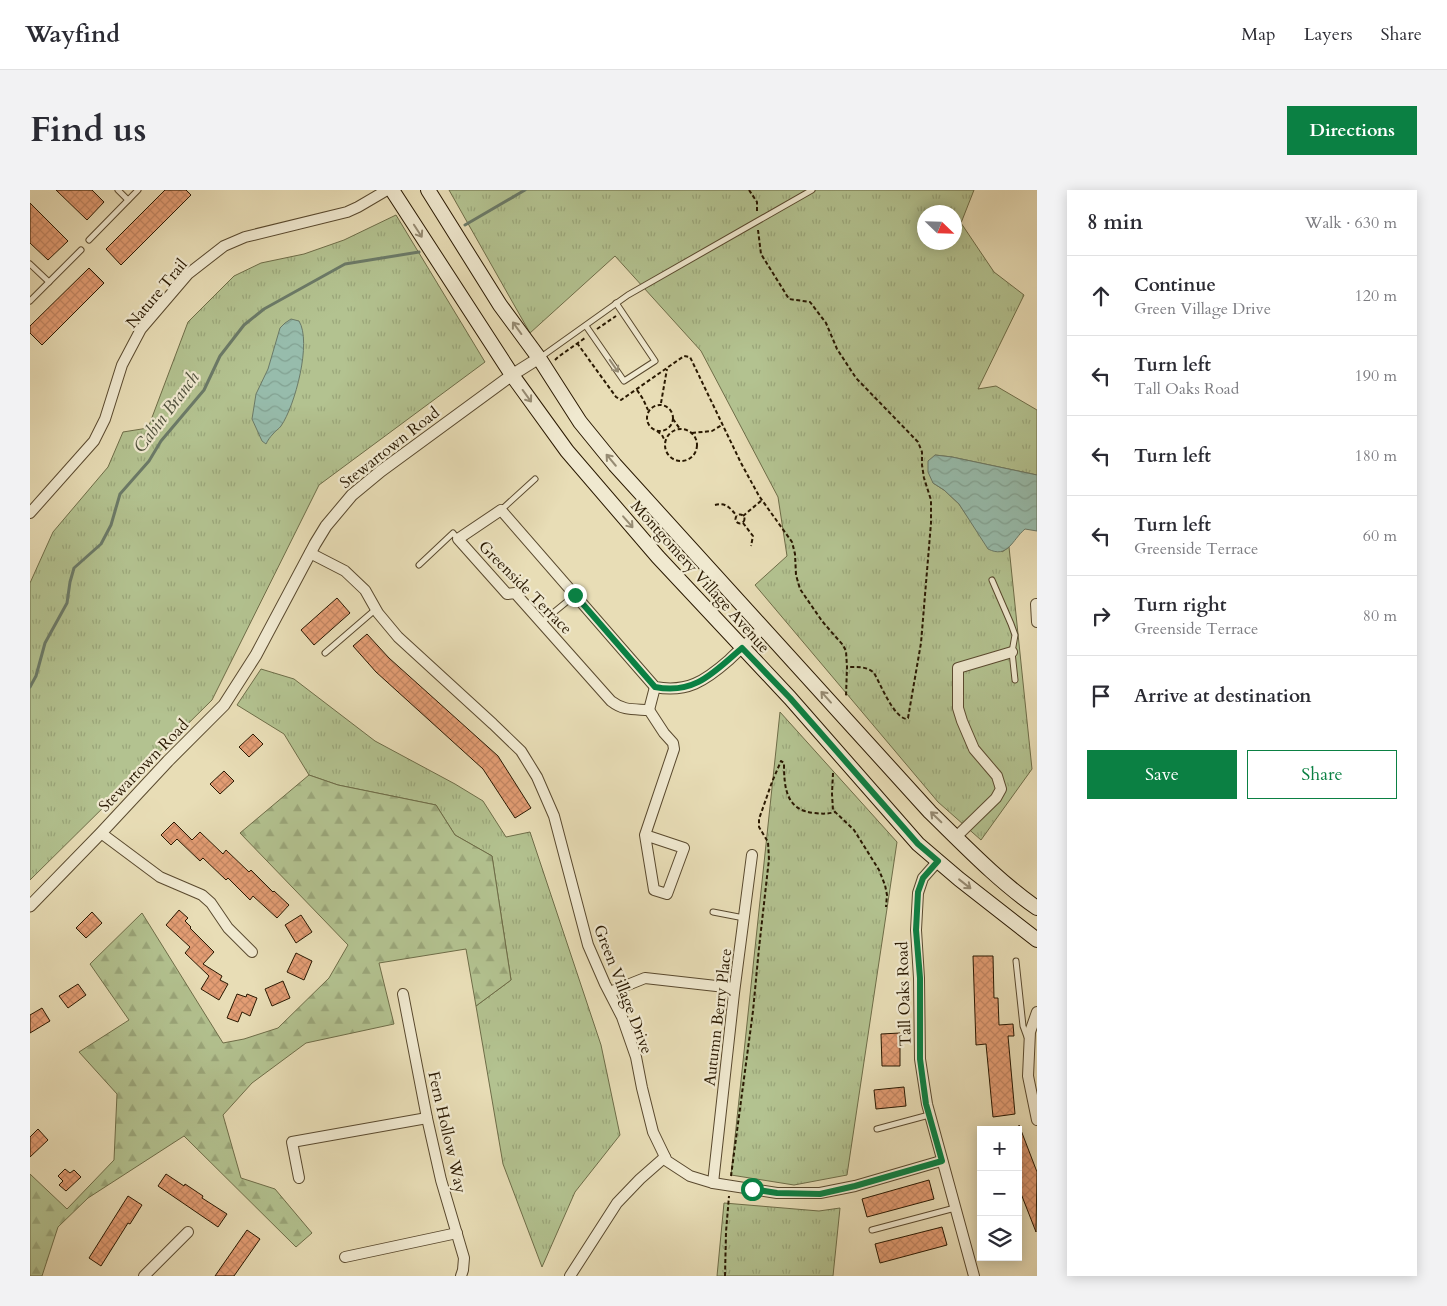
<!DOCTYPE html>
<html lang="en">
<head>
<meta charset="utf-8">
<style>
  :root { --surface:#fff; --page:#f2f2f3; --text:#2b2b33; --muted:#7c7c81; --line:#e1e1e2; --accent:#0b8043 }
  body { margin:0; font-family:Cardo,serif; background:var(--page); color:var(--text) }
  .controls { position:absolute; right:15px; bottom:15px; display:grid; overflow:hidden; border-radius:0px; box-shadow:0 2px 12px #0003 }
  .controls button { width:45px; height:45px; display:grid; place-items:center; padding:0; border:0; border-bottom:1px solid var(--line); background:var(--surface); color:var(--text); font:25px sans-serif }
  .compass { position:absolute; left:887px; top:15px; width:45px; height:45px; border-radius:50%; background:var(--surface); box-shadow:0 2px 12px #0003; rotate:113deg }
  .stop { position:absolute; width:15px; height:15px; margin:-11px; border:4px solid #0b8043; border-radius:50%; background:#fff }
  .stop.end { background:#0b8043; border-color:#fff; box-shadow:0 1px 5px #0008 }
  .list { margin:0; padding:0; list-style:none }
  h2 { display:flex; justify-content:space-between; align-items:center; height:65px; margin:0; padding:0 20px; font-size:21px }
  h2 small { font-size:16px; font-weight:400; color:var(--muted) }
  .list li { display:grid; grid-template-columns:32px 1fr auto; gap:15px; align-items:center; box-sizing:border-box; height:80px; padding:0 20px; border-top:1px solid var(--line) }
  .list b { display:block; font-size:19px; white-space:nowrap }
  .list p { margin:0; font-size:16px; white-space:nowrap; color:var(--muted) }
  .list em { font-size:16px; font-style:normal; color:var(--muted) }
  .actions { display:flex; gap:10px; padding:15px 20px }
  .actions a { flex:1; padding:11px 0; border:1px solid var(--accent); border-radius:0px; text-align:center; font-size:18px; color:var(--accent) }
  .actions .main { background:var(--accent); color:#fff }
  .icon { flex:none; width:28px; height:28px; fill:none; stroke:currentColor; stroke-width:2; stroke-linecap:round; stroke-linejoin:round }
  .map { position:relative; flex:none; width:1007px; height:1086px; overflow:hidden; border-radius:0px }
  header { display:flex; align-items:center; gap:30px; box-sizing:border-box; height:70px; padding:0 25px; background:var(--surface); border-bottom:1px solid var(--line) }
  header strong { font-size:24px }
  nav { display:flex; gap:28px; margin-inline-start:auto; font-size:18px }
  .intro { display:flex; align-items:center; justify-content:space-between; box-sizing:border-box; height:120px; padding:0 30px }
  h1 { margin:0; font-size:35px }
  .button { padding:12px 22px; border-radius:0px; background:var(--accent); color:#fff; font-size:18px; font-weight:700 }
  main { display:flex; gap:30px; padding:0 30px }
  aside { flex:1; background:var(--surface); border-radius:0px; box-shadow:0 2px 12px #0003 }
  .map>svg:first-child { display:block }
</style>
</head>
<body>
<header>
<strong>Wayfind</strong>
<nav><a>Map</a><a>Layers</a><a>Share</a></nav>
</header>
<div class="intro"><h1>Find us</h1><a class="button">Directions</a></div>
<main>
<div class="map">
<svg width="1007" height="1086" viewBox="0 0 1007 1086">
  <defs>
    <pattern id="grass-tufts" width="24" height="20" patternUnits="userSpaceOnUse" patternTransform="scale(1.25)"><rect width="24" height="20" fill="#b3c290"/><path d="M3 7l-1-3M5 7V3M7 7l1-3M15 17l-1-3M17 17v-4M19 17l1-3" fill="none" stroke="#9aa67a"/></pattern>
    <pattern id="forest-firs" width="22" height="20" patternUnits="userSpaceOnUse" patternTransform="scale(1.25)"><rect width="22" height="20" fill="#b3c290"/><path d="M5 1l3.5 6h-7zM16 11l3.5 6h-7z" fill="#9aa67a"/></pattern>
    <pattern id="water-waves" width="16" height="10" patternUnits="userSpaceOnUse" patternTransform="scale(1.25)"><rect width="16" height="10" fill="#97bcac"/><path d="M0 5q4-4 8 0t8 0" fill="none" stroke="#82a192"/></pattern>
    <pattern id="building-cross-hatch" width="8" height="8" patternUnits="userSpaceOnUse" patternTransform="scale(1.25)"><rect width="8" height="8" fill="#e39d74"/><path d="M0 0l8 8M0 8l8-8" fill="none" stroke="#c38663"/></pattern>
  </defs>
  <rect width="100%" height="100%" fill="#e8ddb6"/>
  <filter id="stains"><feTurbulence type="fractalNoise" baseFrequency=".004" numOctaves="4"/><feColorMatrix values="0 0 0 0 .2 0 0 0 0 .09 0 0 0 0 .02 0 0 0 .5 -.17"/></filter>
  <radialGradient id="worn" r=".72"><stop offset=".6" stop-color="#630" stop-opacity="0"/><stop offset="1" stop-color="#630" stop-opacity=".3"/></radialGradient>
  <g fill="url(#grass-tufts)" stroke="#6e6d48" fill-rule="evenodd">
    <path d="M419 0H944L931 33 964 82 994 105 948 199 966 196 1007 220V285L922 267 905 265 903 293 914 300 929 314 944 336 972 362 979 357 1002 579 951 650 908 612 725 395 757 366 748 307 671 161 585 66 500 143ZM894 22H924V52H894Z"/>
    <path d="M366 25 455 172 289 295 182 510 0 690V393L23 342 78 277 93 242 118 238 158 132 204 86 231 73 274 64 314 50Z"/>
    <path d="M231 479 264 489 345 551 425 594 453 611 476 647 500 642 571 855 590 945 545 1002 512 1077 473 974 446 816 481 790 462 666 425 645 406 615 308 595 279 585 254 544 207 515Z"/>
    <path d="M750 522 867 652 817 985 764 995 701 985Z"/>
    <path d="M694 1013 789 1021 810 1018 803 1086H687Z"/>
  </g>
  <path fill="url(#forest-firs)" stroke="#6e6d48" d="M279 585 308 595 406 615 425 645 462 666 481 790 446 816 436 759 349 773 364 834 276 853 222 893 193 925 211 988 245 999 282 1043 266 1057 154 946 58 1008 28 1037 12 1086H0V984L37 1019 84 970 87 904 49 862 99 830 60 774 112 723 193 853 214 849 248 838 299 788 318 755 210 643Z"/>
  <g fill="url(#water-waves)" stroke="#6b7a68">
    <path d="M261 129 269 131C282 152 265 216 251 236 249 239 245 241 243 244 240 247 238 250 236 254L232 251 222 229 226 204 238 179 250 138 255 133Z"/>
    <path d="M905 265 922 267 1007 285V341L995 339C982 350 978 369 958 359L929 314 914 300 903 293 898 282V271Z"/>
  </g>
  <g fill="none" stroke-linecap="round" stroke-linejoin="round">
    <g stroke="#6b7a68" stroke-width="3">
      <path d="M435 35 495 0"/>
      <path d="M0 497 6 486 15 453 37 413 40 392 44 378 71 354 81 335 90 304 119 271 131 251 174 200 190 166 214 135 234 119 315 74 389 62"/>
    </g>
  </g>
  <g fill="url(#building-cross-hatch)" stroke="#291801">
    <path d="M26 0H62L74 12 57 30Z"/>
    <path d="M135 0H156L161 5 91 75 76 59Z"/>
    <path d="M0 13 38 51 18 70 0 53Z"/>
    <path d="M59 78 74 93 12 155 0 143V136Z"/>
    <path d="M307 408 320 423 284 455 271 440Z"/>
    <path d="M337 444 359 468 468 566 501 618 485 628 453 579 346 482 323 456Z"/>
    <path d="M223 544 233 554 219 567 209 557Z"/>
    <path d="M194 581 204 591 190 604 180 594Z"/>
    <path d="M144 632 162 650 170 642 193 664 196 660 219 682 221 680 243 702 244 701 259 715 247 728 223 706 220 710 198 688 196 690 173 668 170 671 147 649 141 655 131 645Z"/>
    <path d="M149 720 158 728 155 731 161 737 160 738 184 762 173 774 192 786 190 790 198 794 189 810 171 799 179 786 155 763 160 757 136 735Z"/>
    <path d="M62 722 72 733 56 748 46 738Z"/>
    <path d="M271 725 282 742 266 753 255 735Z"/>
    <path d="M266 763 282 771 274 790 257 782Z"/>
    <path d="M943 766H963L964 808H968L969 835 983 834 984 846H978L985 924 963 927 956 854 946 855Z"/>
    <path d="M253 791 260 808 242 816 235 799Z"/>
    <path d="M48 794 56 805 38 818 29 806Z"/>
    <path d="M207 804 216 807 217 804 227 808 220 826 212 822 208 832 197 828Z"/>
    <path d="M12 818 20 831 0 843V825Z"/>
    <path d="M870 843V876H852L851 844Z"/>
    <path d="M874 897 876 916 846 919 844 900Z"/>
    <path d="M989 935 1007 982 1006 1042 988 996Z"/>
    <path d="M8 939 18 950 0 967V947Z"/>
    <path d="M35 979 40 983 44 980 51 987 36 1001 29 995 33 991 28 986Z"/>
    <path d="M136 984 154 996 155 994 173 1006 172 1008 197 1024 188 1037 128 996Z"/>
    <path d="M899 990 904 1009 837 1027 832 1009Z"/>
    <path d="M98 1006 112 1015 100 1034 98 1033 71 1076 59 1068Z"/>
    <path d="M912 1037 917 1055 850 1073 845 1054Z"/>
    <path d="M217 1040 230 1049 204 1086H185Z"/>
  </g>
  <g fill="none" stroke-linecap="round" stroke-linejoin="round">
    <defs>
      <g id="service">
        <path d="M88 0 98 10"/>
        <path d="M59 50 108 0"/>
        <path d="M0 74 19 92"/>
        <path d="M0 111 51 60"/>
        <path d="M556 136 594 191 625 171 586 113"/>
        <path d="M511 167 598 105 782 0"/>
        <path d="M471 320 505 289"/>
        <path d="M389 375 423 343 428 349"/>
        <path d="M962 390 981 434 985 445 982 462 985 490"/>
        <path d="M512 432 545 405"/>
        <path d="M295 463 346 419"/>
        <path d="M683 722 714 728"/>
        <path d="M986 771 993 836 997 847"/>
        <path d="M847 939 899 925"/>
        <path d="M842 1040 925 1018"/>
      </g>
      <g id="minor">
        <path d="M0 323 64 251 75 229 92 175 111 139 158 84 194 56 215 47 317 22 328 17 357 0"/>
        <path d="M280 363 315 381 335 400 348 423 368 447 463 534 491 561 507 587 524 626 558 755 575 794 592 827 606 867 612 898 623 942 637 971 660 986 683 993 747 1003H790L825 996 911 971"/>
        <path d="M1007 414H1006L1007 432"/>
        <path d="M619 520 625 497"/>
        <path d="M71 643 130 687 172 705 181 713 198 738 222 762"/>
        <path d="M615 645 624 700 637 704 654 658 615 645 644 559 643 553 634 543 619 520C603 519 594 521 581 511L485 403 477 404 428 349 471 320 625 497C657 503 675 491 699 470 710 459 722 449 733 438"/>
        <path d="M926 647 966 608 971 599 967 586 944 559 932 531 928 518V478L982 462"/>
        <path d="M908 671 893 688 888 703 886 740 889 788 890 869 897 914 944 1086"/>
        <path d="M580 802 615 788 704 798"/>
        <path d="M373 804 397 928 411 990 434 1068 433 1080 431 1086"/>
        <path d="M1007 822 1000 842 998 886 1007 930"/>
        <path d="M269 988 262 952 397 928"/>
        <path d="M683 993 704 803 722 665"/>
        <path d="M315 1067 427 1043"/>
        <path d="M114 1086 158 1042"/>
        <path d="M540 1086 587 1013 610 989 635 967"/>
      </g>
      <path id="tertiary" d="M0 716 71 643 138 571 194 515 226 465 285 354 296 336 322 305 351 281 482 185 509 168"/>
      <g id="secondary">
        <path d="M362 0 482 185 537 261 628 367 760 508 888 654 929 689 1007 750"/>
        <path d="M398 0 470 115 509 168 550 232 585 275 900 622C934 655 968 691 1007 718"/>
      </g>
    </defs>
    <use href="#service" stroke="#59492e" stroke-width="7"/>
    <use href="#minor" stroke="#59492e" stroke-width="12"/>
    <use href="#tertiary" stroke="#59492e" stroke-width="13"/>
    <use href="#secondary" stroke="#291801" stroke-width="16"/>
    <g stroke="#291801" stroke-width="2" stroke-dasharray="4 2.5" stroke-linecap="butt">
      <path d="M719 0 727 12V22"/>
      <path d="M728 40 731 64 759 109 780 112 796 133 807 159 826 188 888 252 892 262V275L894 288 901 310V333L891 453 878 528 876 529C863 526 851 495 844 483 837 476 827 477 817 477"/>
      <path d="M567 139 586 126"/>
      <path d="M547 153 586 207 591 210 654 166 660 167 711 273 729 306 762 352 765 364 766 385 770 399 792 431 804 445 813 455 816 461 817 477 816 506"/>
      <path d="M525 170 528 167 555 148"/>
      <path d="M607 200 613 209 618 220"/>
      <path d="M631 213 637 179"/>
      <circle cx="630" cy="228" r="13"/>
      <path d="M643 229 650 239"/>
      <circle cx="651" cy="255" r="16"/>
      <path d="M627 241 632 245 635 251"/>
      <path d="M662 243 682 241 692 235"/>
      <path d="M685 315C696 312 700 318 707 326"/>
      <circle cx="710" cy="329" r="4.5"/>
      <path d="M713 326 732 310"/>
      <path d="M713 333 723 346 721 356"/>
      <path d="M803 583 802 604 803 620 824 640 849 680 855 695 857 705 856 717"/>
      <path d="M701 986 723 821 729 758 739 669 738 652 729 637V629L742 592 751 571 754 573C754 598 756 621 785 623 792 624 798 624 805 622"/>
      <path d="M695 1086 696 1042 699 1006"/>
    </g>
    <use href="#service" stroke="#f0e9d0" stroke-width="5"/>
    <use href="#minor" stroke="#f0e9d0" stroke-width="10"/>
    <use href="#tertiary" stroke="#f0e9d0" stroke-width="11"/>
    <use href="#secondary" stroke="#f0e9d0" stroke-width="14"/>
  </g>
  <defs><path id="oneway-shaft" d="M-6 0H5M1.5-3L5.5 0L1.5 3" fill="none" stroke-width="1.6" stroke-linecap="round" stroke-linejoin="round" transform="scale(1.25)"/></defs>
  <g stroke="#968b73">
    <use href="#oneway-shaft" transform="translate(388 41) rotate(57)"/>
    <use href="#oneway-shaft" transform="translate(487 138) rotate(-126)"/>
    <use href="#oneway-shaft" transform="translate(584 176) rotate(55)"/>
    <use href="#oneway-shaft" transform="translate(497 206) rotate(54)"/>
    <use href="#oneway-shaft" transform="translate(581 270) rotate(-130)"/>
    <use href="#oneway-shaft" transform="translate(598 332) rotate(49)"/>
    <use href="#oneway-shaft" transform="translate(796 507) rotate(-132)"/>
    <use href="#oneway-shaft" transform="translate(906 627) rotate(-136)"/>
    <use href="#oneway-shaft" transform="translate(935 694) rotate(38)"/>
  </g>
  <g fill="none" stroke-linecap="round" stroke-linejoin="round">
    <path stroke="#0b8043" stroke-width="6" d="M545 405 625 497C665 505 684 482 712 458L760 508 888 654 908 671 893 688 888 702 886 740 890 788V869L896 914 912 971 825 996 790 1004 747 1003 722 999"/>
  </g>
  <g text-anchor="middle" stroke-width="4.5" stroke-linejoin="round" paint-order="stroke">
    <g font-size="16" fill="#291801" stroke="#f0e9d0">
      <text transform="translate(126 103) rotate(-50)" y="6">Nature Trail</text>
      <text transform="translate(359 257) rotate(-38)" y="6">Stewartown Road</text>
      <text transform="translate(671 386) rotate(48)" y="6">Montgomery Village Avenue</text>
      <text transform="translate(496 397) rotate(45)" y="6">Greenside Terrace</text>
      <text transform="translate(113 575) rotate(-46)" y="6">Stewartown Road</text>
      <text transform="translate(594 799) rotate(69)" y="6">Green Village Drive</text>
      <text transform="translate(873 804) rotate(-92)" y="6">Tall Oaks Road</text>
      <text transform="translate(687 827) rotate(-83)" y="6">Autumn Berry Place</text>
      <text transform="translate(418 942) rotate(77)" y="6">Fern Hollow Way</text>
    </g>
    <g font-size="18" font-style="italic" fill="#50513d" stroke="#f0e9d0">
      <text transform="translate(136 222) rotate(-53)" y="6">Cabin Branch</text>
    </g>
  </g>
  <rect width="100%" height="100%" filter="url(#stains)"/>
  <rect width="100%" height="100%" fill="url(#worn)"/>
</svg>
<div class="controls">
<button>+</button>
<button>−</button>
<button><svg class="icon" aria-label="layers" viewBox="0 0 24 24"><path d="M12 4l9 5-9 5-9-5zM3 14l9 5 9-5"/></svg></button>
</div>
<svg class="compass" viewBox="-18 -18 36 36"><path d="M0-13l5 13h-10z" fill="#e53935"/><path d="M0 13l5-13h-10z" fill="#7c7c81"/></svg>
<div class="stop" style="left:722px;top:999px"></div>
<div class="stop end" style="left:545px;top:405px"></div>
</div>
<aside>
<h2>8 min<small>Walk · 630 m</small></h2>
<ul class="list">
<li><svg class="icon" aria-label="ahead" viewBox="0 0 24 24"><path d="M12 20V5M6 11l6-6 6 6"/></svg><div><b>Continue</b><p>Green Village Drive</p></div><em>120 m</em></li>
<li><svg class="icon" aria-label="left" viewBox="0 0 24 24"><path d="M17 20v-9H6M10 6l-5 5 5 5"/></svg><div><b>Turn left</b><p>Tall Oaks Road</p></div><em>190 m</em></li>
<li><svg class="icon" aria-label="left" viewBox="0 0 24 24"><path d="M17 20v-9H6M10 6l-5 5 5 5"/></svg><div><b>Turn left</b></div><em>180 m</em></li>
<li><svg class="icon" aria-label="left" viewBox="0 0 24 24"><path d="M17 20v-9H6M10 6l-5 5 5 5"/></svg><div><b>Turn left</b><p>Greenside Terrace</p></div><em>60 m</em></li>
<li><svg class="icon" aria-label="right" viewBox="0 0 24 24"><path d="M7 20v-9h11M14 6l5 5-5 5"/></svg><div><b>Turn right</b><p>Greenside Terrace</p></div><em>80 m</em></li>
<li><svg class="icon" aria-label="arrive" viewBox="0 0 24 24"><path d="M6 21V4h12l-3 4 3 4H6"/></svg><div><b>Arrive at destination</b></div></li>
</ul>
<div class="actions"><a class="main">Save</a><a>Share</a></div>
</aside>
</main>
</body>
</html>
